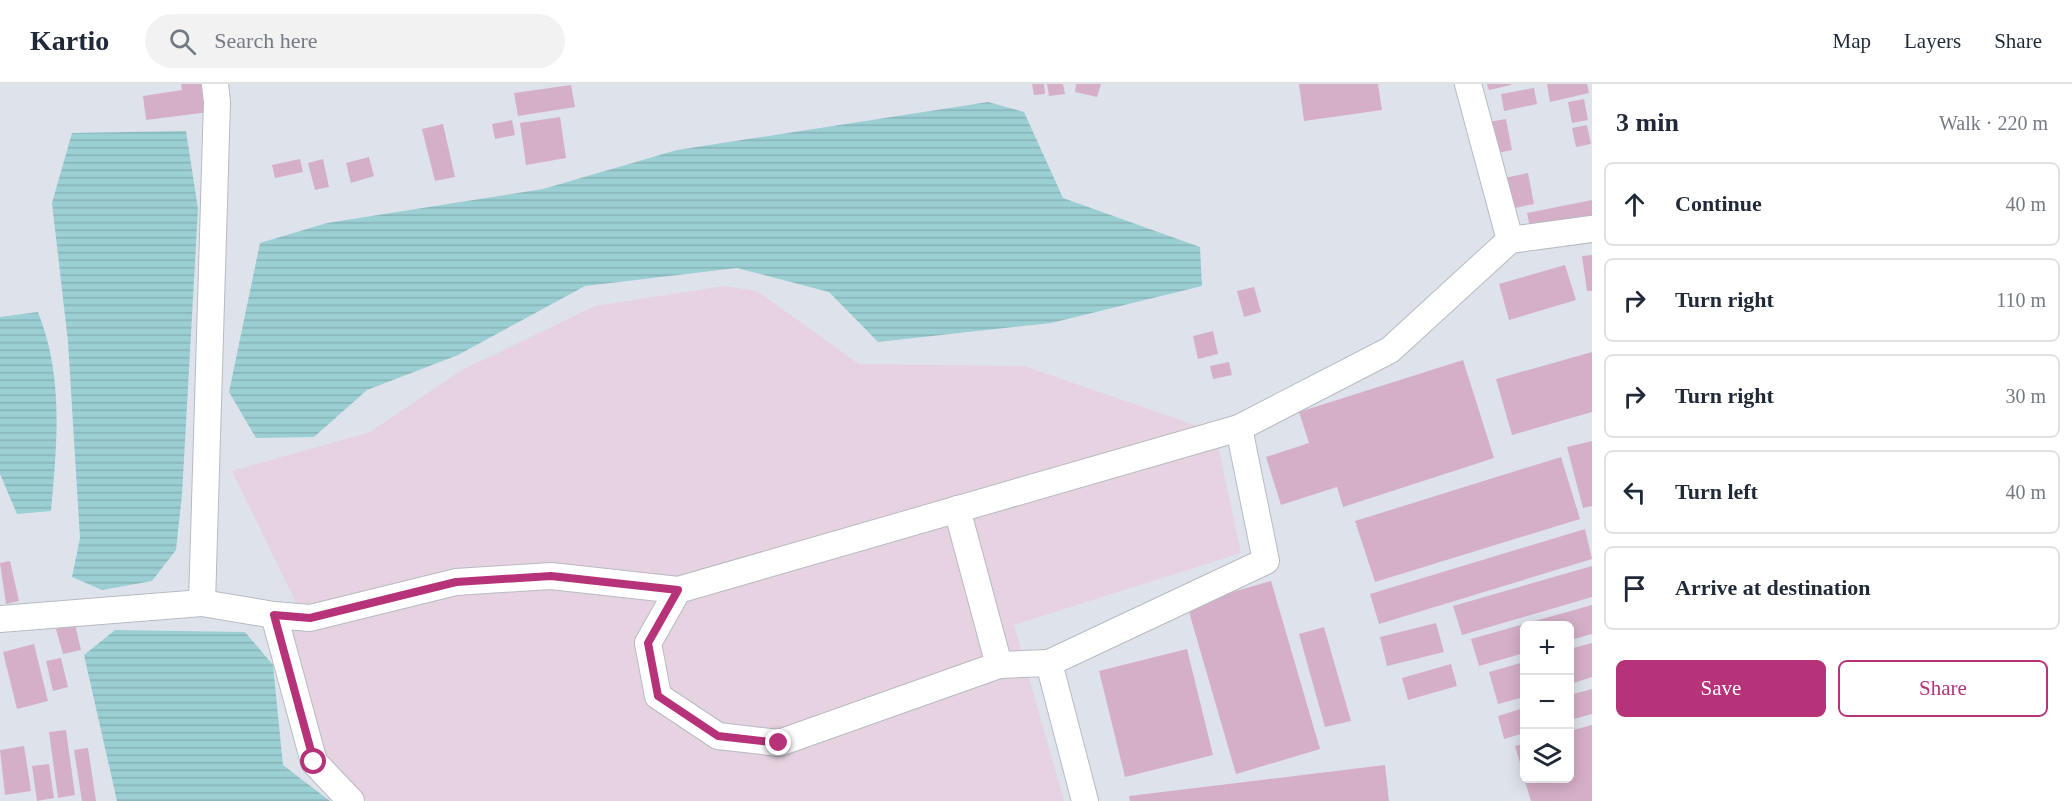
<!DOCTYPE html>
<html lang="en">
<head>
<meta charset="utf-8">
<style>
  :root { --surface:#fff; --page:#f2f2f3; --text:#1f2937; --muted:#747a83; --line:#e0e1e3; --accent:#b63279 }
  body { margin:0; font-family:"Times New Roman",serif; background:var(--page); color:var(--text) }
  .controls { position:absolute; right:18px; bottom:18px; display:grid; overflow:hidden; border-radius:9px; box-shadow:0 3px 15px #0003 }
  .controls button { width:54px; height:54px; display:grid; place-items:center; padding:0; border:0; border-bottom:2px solid var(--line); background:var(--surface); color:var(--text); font:30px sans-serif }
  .stop { position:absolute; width:18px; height:18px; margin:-14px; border:4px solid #b63279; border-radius:50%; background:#fff }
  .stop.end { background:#b63279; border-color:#fff; box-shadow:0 2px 6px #0008 }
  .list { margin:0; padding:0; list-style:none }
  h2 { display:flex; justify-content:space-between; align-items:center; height:78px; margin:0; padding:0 24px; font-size:26px }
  h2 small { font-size:20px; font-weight:400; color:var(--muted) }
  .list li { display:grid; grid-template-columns:39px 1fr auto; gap:18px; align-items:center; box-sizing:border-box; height:84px; margin:0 12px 12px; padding:0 12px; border:2px solid var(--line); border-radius:9px }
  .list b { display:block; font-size:22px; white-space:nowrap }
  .list em { font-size:20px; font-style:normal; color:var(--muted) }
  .actions { display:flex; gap:12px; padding:18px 24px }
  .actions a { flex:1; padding:14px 0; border:2px solid var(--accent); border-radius:9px; text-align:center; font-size:21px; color:var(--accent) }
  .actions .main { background:var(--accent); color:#fff }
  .icon { flex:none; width:33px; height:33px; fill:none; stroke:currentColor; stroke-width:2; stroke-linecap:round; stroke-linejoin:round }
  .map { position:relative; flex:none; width:1592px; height:717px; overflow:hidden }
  header { display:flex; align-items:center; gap:36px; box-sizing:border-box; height:84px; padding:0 30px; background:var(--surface); border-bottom:2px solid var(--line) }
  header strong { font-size:28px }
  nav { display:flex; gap:33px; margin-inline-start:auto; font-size:21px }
  .search { width:420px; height:54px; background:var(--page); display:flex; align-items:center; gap:15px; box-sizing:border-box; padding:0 21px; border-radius:33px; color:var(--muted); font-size:22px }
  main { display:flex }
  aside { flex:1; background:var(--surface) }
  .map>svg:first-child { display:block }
</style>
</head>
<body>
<header>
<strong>Kartio</strong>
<div class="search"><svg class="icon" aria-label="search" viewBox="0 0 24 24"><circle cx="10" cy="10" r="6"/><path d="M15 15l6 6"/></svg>Search here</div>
<nav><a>Map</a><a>Layers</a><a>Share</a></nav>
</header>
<main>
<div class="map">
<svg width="1592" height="717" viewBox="0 0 1592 717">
  <defs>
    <pattern id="water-rules" width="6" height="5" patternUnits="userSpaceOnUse" patternTransform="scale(1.5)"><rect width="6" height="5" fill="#9bcfd3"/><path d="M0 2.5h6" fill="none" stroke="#86b2b5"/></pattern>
  </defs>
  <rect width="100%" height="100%" fill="#dee3eb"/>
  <path fill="#e6d2e0" d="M724 202 757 207 859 280 1024 282 1215 348 1241 469 1014 541 1064 717H367L322 673 287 555 302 531 232 387 370 348 462 286 595 222Z"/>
  <g fill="url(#water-rules)">
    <path d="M988 18 1024 28 1063 114 1200 163 1202 202 1051 239 878 258 829 208 737 184 585 202 458 271 367 306 314 353 256 354 229 308 260 159 327 139 543 105 677 66Z"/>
    <path d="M186 47 198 125 182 411 176 466 152 497 102 506 72 493 80 454 68 258 52 119 72 49Z"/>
    <path d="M38 228C64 294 57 358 51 427L17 430 0 390V233Z"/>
    <path d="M115 546 245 548 273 581 283 681 330 717H117L84 571Z"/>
  </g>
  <g fill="#d5afc7">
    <path d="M181 0H205L209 28 146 36 143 12 182 6Z"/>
    <path d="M1032 0H1044L1045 10 1034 11Z"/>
    <path d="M1047 0H1063L1065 10 1049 12Z"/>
    <path d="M1076 0H1101L1097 13 1075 8Z"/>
    <path d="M1299 0H1378L1382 26 1304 37Z"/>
    <path d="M1487 0H1511V1L1489 6Z"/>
    <path d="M1547 0H1587L1589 9 1550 18Z"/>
    <path d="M571 1 575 23 518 32 514 9Z"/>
    <path d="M1534 4 1537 20 1504 27 1501 10Z"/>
    <path d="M1584 15 1588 36 1572 39 1568 18Z"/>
    <path d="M560 33 566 74 526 81 520 39Z"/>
    <path d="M1506 35 1512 66 1488 71 1482 39Z"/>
    <path d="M512 36 515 51 495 55 492 40Z"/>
    <path d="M443 40 455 93 435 97 422 45Z"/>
    <path d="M1587 41 1591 60 1576 63 1572 44Z"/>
    <path d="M369 73 374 92 351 99 346 79Z"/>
    <path d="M300 75 303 88 275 94 272 81Z"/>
    <path d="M323 75 329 103 315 106 308 79Z"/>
    <path d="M1528 89 1534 120 1510 125 1504 94Z"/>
    <path d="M1592 116V136L1531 148 1527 129Z"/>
    <path d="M1592 171V207H1587L1582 172Z"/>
    <path d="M1565 181 1576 216 1509 236 1499 200Z"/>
    <path d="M1254 203 1261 228 1244 233 1237 207Z"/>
    <path d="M1213 247 1218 270 1198 275 1193 252Z"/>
    <path d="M1592 268V328L1512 351 1496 295Z"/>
    <path d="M1463 276 1494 374 1343 423 1337 403 1281 421 1266 373 1309 359 1299 328Z"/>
    <path d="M1229 278 1232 291 1213 295 1210 282Z"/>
    <path d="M1592 357V422L1583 424 1567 363Z"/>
    <path d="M1561 373 1580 435 1375 498 1355 437Z"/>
    <path d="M1585 445 1592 475 1379 540 1370 510Z"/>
    <path d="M10 477 19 517 6 520 0 479Z"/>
    <path d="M1592 482V513L1462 551 1453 522Z"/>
    <path d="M1271 497 1320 665 1236 690 1187 521Z"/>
    <path d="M1592 521V550L1570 556V542H1524V569L1479 582 1471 555Z"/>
    <path d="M1436 539 1444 568 1387 582 1380 553Z"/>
    <path d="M75 540 81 566 63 570 56 545Z"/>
    <path d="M1324 543 1351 637 1325 643 1299 550Z"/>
    <path d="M1592 559V593L1570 600V565Z"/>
    <path d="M34 560 48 617 17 625 3 568Z"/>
    <path d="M1187 565 1213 671 1125 693 1099 587Z"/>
    <path d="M61 574 68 603 53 607 46 577Z"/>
    <path d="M1524 578V613L1498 620 1489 588Z"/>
    <path d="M1451 580 1457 602 1408 616 1402 594Z"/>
    <path d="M1592 605V630L1570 636V611Z"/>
    <path d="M1524 624V649L1504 655 1498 632Z"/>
    <path d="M1592 641V717H1531L1524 694H1570V647Z"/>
    <path d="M66 646 75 711 58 714 49 648Z"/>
    <path d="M1524 660V692L1515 662Z"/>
    <path d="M24 662 31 707 5 711 0 666Z"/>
    <path d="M88 664 96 717H82L74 666Z"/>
    <path d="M49 680 54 714 37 717 32 682Z"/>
    <path d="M1385 681 1389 717H1130L1129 712Z"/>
  </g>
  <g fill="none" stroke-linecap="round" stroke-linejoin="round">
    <defs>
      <g id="minor">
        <path d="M1468 0 1510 156"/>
        <path d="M678 506 648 559 658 612 718 652 779 659 999 581 957 425"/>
        <path d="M202 519 274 531 310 534 456 498 551 492 678 506 1239 344"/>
        <path d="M274 531 314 678 351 717"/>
        <path d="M0 535 202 519 217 18 215 0"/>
        <path d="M999 581 1049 579"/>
        <path d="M1085 717 1049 579 1266 477 1239 344 1390 266 1510 156 1592 145"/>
      </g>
    </defs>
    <use href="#minor" stroke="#b6bbc3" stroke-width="28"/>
    <use href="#minor" stroke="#fff" stroke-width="26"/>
  </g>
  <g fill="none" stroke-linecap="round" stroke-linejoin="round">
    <path stroke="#b63279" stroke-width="8" d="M314 678 274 531 310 534 456 498 551 492 678 506 648 559 658 612 718 652 779 659"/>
  </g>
</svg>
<div class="controls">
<button>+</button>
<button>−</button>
<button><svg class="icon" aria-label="layers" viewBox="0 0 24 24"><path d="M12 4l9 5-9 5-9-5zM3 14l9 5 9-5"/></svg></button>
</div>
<div class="stop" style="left:314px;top:678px"></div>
<div class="stop end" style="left:779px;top:659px"></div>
</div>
<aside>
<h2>3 min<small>Walk · 220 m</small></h2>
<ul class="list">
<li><svg class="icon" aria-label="ahead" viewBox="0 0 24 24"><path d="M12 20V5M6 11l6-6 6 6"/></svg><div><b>Continue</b></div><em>40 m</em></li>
<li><svg class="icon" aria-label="right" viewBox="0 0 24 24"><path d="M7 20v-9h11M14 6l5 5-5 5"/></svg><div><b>Turn right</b></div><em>110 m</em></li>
<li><svg class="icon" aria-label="right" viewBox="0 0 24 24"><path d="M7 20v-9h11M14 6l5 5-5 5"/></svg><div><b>Turn right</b></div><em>30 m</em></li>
<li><svg class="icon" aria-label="left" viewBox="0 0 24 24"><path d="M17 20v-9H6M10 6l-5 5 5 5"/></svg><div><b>Turn left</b></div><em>40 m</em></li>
<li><svg class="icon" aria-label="arrive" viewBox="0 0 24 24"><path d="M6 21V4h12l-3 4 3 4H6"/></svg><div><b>Arrive at destination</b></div></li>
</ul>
<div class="actions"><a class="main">Save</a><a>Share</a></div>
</aside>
</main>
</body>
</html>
